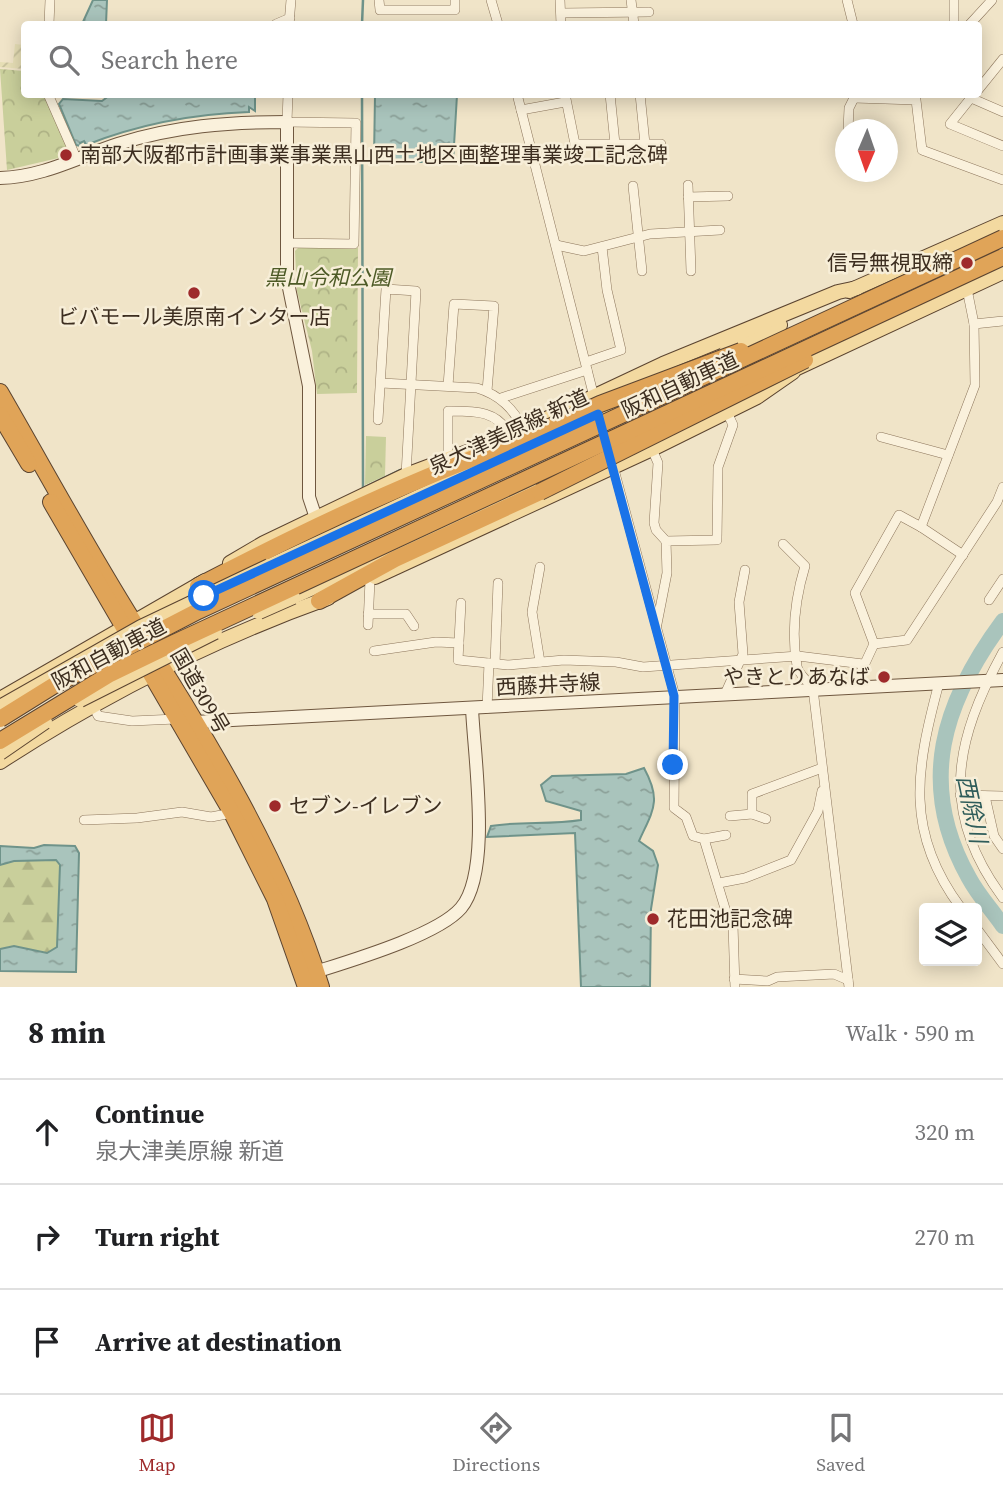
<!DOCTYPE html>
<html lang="en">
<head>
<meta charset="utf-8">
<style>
  :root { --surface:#fff; --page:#f6f6f6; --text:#202124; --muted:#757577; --line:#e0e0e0; --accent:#9e2a2b }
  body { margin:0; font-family:"Source Serif 4","Noto Sans JP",serif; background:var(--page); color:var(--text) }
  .controls { position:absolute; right:21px; bottom:21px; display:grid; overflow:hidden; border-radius:7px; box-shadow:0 4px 18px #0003 }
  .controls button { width:63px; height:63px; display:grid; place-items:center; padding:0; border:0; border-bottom:2px solid var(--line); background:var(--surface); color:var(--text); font:35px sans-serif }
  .compass { position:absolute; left:835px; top:119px; width:63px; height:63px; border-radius:50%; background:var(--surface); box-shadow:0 4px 18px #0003; rotate:182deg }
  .stop { position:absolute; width:21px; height:21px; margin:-16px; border:5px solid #1a73e8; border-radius:50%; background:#fff }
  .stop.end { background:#1a73e8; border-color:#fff; box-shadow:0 2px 7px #0008 }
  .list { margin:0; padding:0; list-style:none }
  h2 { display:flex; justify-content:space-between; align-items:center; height:91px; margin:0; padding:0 28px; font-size:30px }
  h2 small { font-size:23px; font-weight:400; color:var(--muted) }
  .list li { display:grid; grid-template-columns:46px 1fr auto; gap:21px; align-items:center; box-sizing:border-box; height:105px; padding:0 28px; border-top:2px solid var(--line) }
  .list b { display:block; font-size:26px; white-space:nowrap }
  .list p { margin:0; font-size:23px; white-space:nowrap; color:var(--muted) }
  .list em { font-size:23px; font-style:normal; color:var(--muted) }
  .icon { flex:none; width:38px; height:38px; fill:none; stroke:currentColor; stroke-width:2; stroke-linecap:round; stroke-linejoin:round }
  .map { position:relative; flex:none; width:1003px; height:987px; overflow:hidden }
  .search { position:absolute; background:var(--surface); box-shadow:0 4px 18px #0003; left:21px; right:21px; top:21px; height:77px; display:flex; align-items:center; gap:18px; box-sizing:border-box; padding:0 24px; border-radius:7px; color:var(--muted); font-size:26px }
  .sheet { height:406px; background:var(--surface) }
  nav { display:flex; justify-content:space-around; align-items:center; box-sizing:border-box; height:98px; border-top:2px solid var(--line); background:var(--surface); font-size:19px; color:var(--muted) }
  nav a { display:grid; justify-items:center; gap:4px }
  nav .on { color:var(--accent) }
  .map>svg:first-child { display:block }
</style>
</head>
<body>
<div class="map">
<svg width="1003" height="987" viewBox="0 0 1003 987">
  <defs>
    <pattern id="farmland-furrows" width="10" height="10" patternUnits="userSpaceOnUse" patternTransform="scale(1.75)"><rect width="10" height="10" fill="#e6deb5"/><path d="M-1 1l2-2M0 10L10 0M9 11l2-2" fill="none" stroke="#c6bf9b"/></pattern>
    <pattern id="forest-firs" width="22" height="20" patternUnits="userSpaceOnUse" patternTransform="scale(1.75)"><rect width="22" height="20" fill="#c9cf9b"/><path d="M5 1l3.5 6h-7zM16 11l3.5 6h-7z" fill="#aeb285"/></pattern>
    <pattern id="park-crowns" width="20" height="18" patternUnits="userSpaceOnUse" patternTransform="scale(1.75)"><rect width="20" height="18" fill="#c9cf9b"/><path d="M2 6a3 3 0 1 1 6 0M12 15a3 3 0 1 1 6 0" fill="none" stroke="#aeb285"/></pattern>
    <pattern id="water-ripples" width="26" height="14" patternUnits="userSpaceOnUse" patternTransform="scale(1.75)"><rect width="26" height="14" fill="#a9c4bc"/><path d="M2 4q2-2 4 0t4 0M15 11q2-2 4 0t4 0" fill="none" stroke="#8ba098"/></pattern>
  </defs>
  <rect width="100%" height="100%" fill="#f0e4c8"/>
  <path fill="url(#farmland-furrows)" d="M15 44 24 45V69L0 67V62L13 63Z"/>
  <path fill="url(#forest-firs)" d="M55 856 66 869 64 900 58 910 64 925 59 955H0V862Z"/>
  <g fill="url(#park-crowns)">
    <path d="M0 69 24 71V94L44 95 69 151 67 156 7 170Z"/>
    <path d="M299 247 358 248 357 393 317 394 312 351 297 291 295 251Z"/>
    <path d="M366 436 386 437 385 476 365 485Z"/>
  </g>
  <g fill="url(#water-ripples)" stroke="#6f938a" stroke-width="2">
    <path d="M93 0H107L106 24H82Z"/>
    <path d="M110 95H255V111L249 107V112C192 114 139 124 86 145L84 141 80 143 81 146 76 145 59 104 63 99 102 101Z"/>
    <path d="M375 95H457L453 162H377L374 159Z"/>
    <path d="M644 768C662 801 653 810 639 841L653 851 658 865 651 909 650 987H581L575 833 487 837 491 826C521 821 550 825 581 820V811L546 801 541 785 552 776 626 774Z"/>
    <path d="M44 845 75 846 79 853 76 972 0 971V949L14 946 47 953 57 947 60 865 56 860 14 861 0 865V846L34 848Z"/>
  </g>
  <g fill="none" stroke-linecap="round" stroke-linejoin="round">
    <g stroke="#6f938a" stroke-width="2.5">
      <path d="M362 24 363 0"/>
      <path d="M362 94 363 488 400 470"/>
    </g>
    <path stroke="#a9c4bc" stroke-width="16" d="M1003 621C943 702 916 784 969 878 978 895 992 910 1003 926"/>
    <defs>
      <g id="street">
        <path d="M379 0 380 10H455V0"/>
        <path d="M491 0 498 24"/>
        <path d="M560 0 561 24"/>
        <path d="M631 0 634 24"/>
        <path d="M847 0 853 24"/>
        <path d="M954 0V24"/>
        <path d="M561 13 649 12"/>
        <path d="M49 24 50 0"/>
        <path d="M276 24 290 18"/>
        <path d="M289 24 291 0"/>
        <path d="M970 24 992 0"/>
        <path d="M978 90 1003 59"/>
        <path d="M48 94 77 160"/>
        <path d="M517 94 595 401"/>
        <path d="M565 94 575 144H661"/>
        <path d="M610 94 615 144"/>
        <path d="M640 94 645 144"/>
        <path d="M854 94V98L916 100 922 150 1003 180"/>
        <path d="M974 94 950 124 1003 146"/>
        <path d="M971 98 1003 112"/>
        <path d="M521 110 565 102"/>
        <path d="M848 130 849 108 854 98"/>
        <path d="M688 185 691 271"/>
        <path d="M633 186 642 271"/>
        <path d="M688 197 728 196"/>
        <path d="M287 243 354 244 356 123 287 122 288 94"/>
        <path d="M556 245 584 251 650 234 720 230"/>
        <path d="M974 324 1003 321"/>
        <path d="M586 362 621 350 607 290 602 247"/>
        <path d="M381 383 477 388C500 395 514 409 524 430"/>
        <path d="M448 386 454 304 494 306 487 391"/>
        <path d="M501 398 587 370"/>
        <path d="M378 420 386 289 416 291 406 475"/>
        <path d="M881 437 948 455"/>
        <path d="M652 449 658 463 654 523 656 530 666 541"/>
        <path d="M448 458V411C474 411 498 410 510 436"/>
        <path d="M612 462 675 696 674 808 686 817 693 836 704 839 727 915 733 925 735 987"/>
        <path d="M921 527 963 555"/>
        <path d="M783 544 805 566C795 599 791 632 797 666 798 674 809 682 813 689L849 987"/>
        <path d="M540 567 532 612 540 662"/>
        <path d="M989 600 1003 579"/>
        <path d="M461 603 458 660 508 665 564 660 616 662 643 667 798 656 863 664"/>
        <path d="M368 614H406L414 626"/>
        <path d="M657 624 667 573 666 541 717 540 718 467 733 425 727 412"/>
        <path d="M368 625 370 580"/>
        <path d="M874 644 907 640 997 502 1003 487"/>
        <path d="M374 651 436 642 459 643"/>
        <path d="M1003 652C954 742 939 812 1003 898"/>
        <path d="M495 664 498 583"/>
        <path d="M939 683C916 769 904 832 961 908"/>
        <path d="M854 687 874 644 855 593 899 515 921 527 975 385 974 324 966 284"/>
        <path d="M725 694 743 654 739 602 745 570"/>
        <path d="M93 705 98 716 132 721 176 719"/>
        <path d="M487 708 489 663"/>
        <path d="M960 795 1003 796"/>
        <path d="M985 796 994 836 1003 849"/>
        <path d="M730 816 752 814"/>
        <path d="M766 819 752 814V794L822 768"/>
        <path d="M84 820 137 818 182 812 211 817 232 813"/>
        <path d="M704 839 726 835"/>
        <path d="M719 883 745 878 791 860 818 811 822 791"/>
        <path d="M977 929 1003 964"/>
        <path d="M734 979 768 981 777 977 834 974 848 980"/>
      </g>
      <g id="secondary">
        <path d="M0 178C43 177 78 157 118 144 174 126 229 122 287 122V278L309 386V497L316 518"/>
        <path d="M195 722 1003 680"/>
        <path d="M309 974C346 962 437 936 461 908 492 871 474 757 472 708"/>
      </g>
      <g id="primary">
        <path d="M849 291 1003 223"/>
        <path d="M726 352 780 325"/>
        <path d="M795 369 1003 272"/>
        <path d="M230 563 264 543 406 475 510 436 663 364 838 292 857 288"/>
        <path d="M269 566 623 402"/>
        <path d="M375 577 652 449 757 397 793 372"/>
        <path d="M293 597 553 478"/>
        <path d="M0 699 205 581"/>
        <path d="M0 762C102 696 213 639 328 598"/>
      </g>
      <g id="highway">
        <path d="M0 392C44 468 86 546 133 621 205 736 281 856 321 987"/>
        <path d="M0 415 29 464"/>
        <path d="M51 502 232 813 275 899 306 987"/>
        <path d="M198 586C301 532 407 481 517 442"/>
        <path d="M319 601 395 559 540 492"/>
      </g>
    </defs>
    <use href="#street" stroke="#8d765c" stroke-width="10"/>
    <use href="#secondary" stroke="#6f573f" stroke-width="14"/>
    <use href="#primary" stroke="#5b4430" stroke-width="16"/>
    <use href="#highway" stroke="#5b4430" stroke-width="18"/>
    <use href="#street" stroke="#faf1dc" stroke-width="9"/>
    <use href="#secondary" stroke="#faf1dc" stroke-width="12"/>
    <use href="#primary" stroke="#f3d9a0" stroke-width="14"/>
    <use href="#highway" stroke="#e0a458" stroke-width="16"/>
    <defs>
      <g id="primary-bridge">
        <path d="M259 612 293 597"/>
        <path d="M80 700 215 632"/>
        <path d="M0 707 141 627 269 566"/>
        <path d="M0 753 45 722"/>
      </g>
      <g id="highway-bridge">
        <path d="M517 442 600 404 741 351"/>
        <path d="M540 492 805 360"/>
        <path d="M0 719 53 686 198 611 1003 238"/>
        <path d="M0 741 110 674 174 643 1003 257"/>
      </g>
    </defs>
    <use href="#primary-bridge" stroke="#5b4430" stroke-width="16" stroke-linecap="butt"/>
    <use href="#highway-bridge" stroke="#5b4430" stroke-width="18" stroke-linecap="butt"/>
    <use href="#primary-bridge" stroke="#f3d9a0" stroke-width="14"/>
    <use href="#highway-bridge" stroke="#e0a458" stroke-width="16"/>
  </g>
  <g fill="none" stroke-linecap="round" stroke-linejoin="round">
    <path stroke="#1a73e8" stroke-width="9" d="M204 596 598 414 674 696 673 765"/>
  </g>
  <g fill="#9e2a2b" stroke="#f7eed8" stroke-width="2.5">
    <circle cx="66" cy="155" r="7"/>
    <circle cx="967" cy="263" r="7"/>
    <circle cx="194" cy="293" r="7"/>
    <circle cx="884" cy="677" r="7"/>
    <circle cx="275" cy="806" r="7"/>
    <circle cx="653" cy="919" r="7"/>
  </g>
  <g text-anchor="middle" stroke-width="5" stroke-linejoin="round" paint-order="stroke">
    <g font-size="21" fill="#3d2e20" stroke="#f7eed8" text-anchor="start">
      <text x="80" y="162">南部大阪都市計画事業事業黒山西土地区画整理事業竣工記念碑</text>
      <text x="953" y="270" text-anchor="end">信号無視取締</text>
      <text x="194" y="324" text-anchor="middle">ビバモール美原南インター店</text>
      <text x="870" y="684" text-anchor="end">やきとりあなば</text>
      <text x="289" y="813">セブン-イレブン</text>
      <text x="667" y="926">花田池記念碑</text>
    </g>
    <g font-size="21" font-style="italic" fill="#4d5a26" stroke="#f7eed8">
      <text x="328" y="285">黒山令和公園</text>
    </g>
    <g font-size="21" fill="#3d2e20" stroke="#f7eed8">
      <text transform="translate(680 385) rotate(-25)" y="7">阪和自動車道</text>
      <text transform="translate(509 432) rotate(-25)" y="7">泉大津美原線 新道</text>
      <text transform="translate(109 654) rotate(-28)" y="7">阪和自動車道</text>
      <text transform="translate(548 685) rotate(-3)" y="7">西藤井寺線</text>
      <text transform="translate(200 691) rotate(60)" y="7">国道309号</text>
    </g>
    <g font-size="23" font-style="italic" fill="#2f5d5a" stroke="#f7eed8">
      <text transform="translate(972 809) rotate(78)" y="8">西除川</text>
    </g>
  </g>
</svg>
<div class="controls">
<button><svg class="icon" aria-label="layers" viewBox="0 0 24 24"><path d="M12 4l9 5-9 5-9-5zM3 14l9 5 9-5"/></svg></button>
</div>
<svg class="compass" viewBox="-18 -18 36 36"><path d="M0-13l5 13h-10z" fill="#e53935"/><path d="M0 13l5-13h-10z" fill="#757577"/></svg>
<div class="stop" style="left:204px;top:596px"></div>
<div class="stop end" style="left:673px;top:765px"></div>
<div class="search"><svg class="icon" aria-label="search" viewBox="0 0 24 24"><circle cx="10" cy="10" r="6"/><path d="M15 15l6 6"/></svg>Search here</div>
</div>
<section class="sheet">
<h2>8 min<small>Walk · 590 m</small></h2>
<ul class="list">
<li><svg class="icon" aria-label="ahead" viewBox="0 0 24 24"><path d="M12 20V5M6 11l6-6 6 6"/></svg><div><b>Continue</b><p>泉大津美原線 新道</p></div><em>320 m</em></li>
<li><svg class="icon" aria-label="right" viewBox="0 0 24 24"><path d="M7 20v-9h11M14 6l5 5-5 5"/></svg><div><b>Turn right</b></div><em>270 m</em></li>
<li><svg class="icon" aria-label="arrive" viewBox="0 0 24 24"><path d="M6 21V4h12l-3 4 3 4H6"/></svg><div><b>Arrive at destination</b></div></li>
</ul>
</section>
<nav>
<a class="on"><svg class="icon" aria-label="map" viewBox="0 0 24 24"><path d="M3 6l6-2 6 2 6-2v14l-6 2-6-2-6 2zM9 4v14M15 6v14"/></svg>Map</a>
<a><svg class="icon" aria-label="directions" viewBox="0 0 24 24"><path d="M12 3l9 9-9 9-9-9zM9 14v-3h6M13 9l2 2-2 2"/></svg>Directions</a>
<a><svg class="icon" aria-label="saved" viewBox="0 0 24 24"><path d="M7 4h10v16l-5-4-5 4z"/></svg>Saved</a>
</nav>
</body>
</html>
